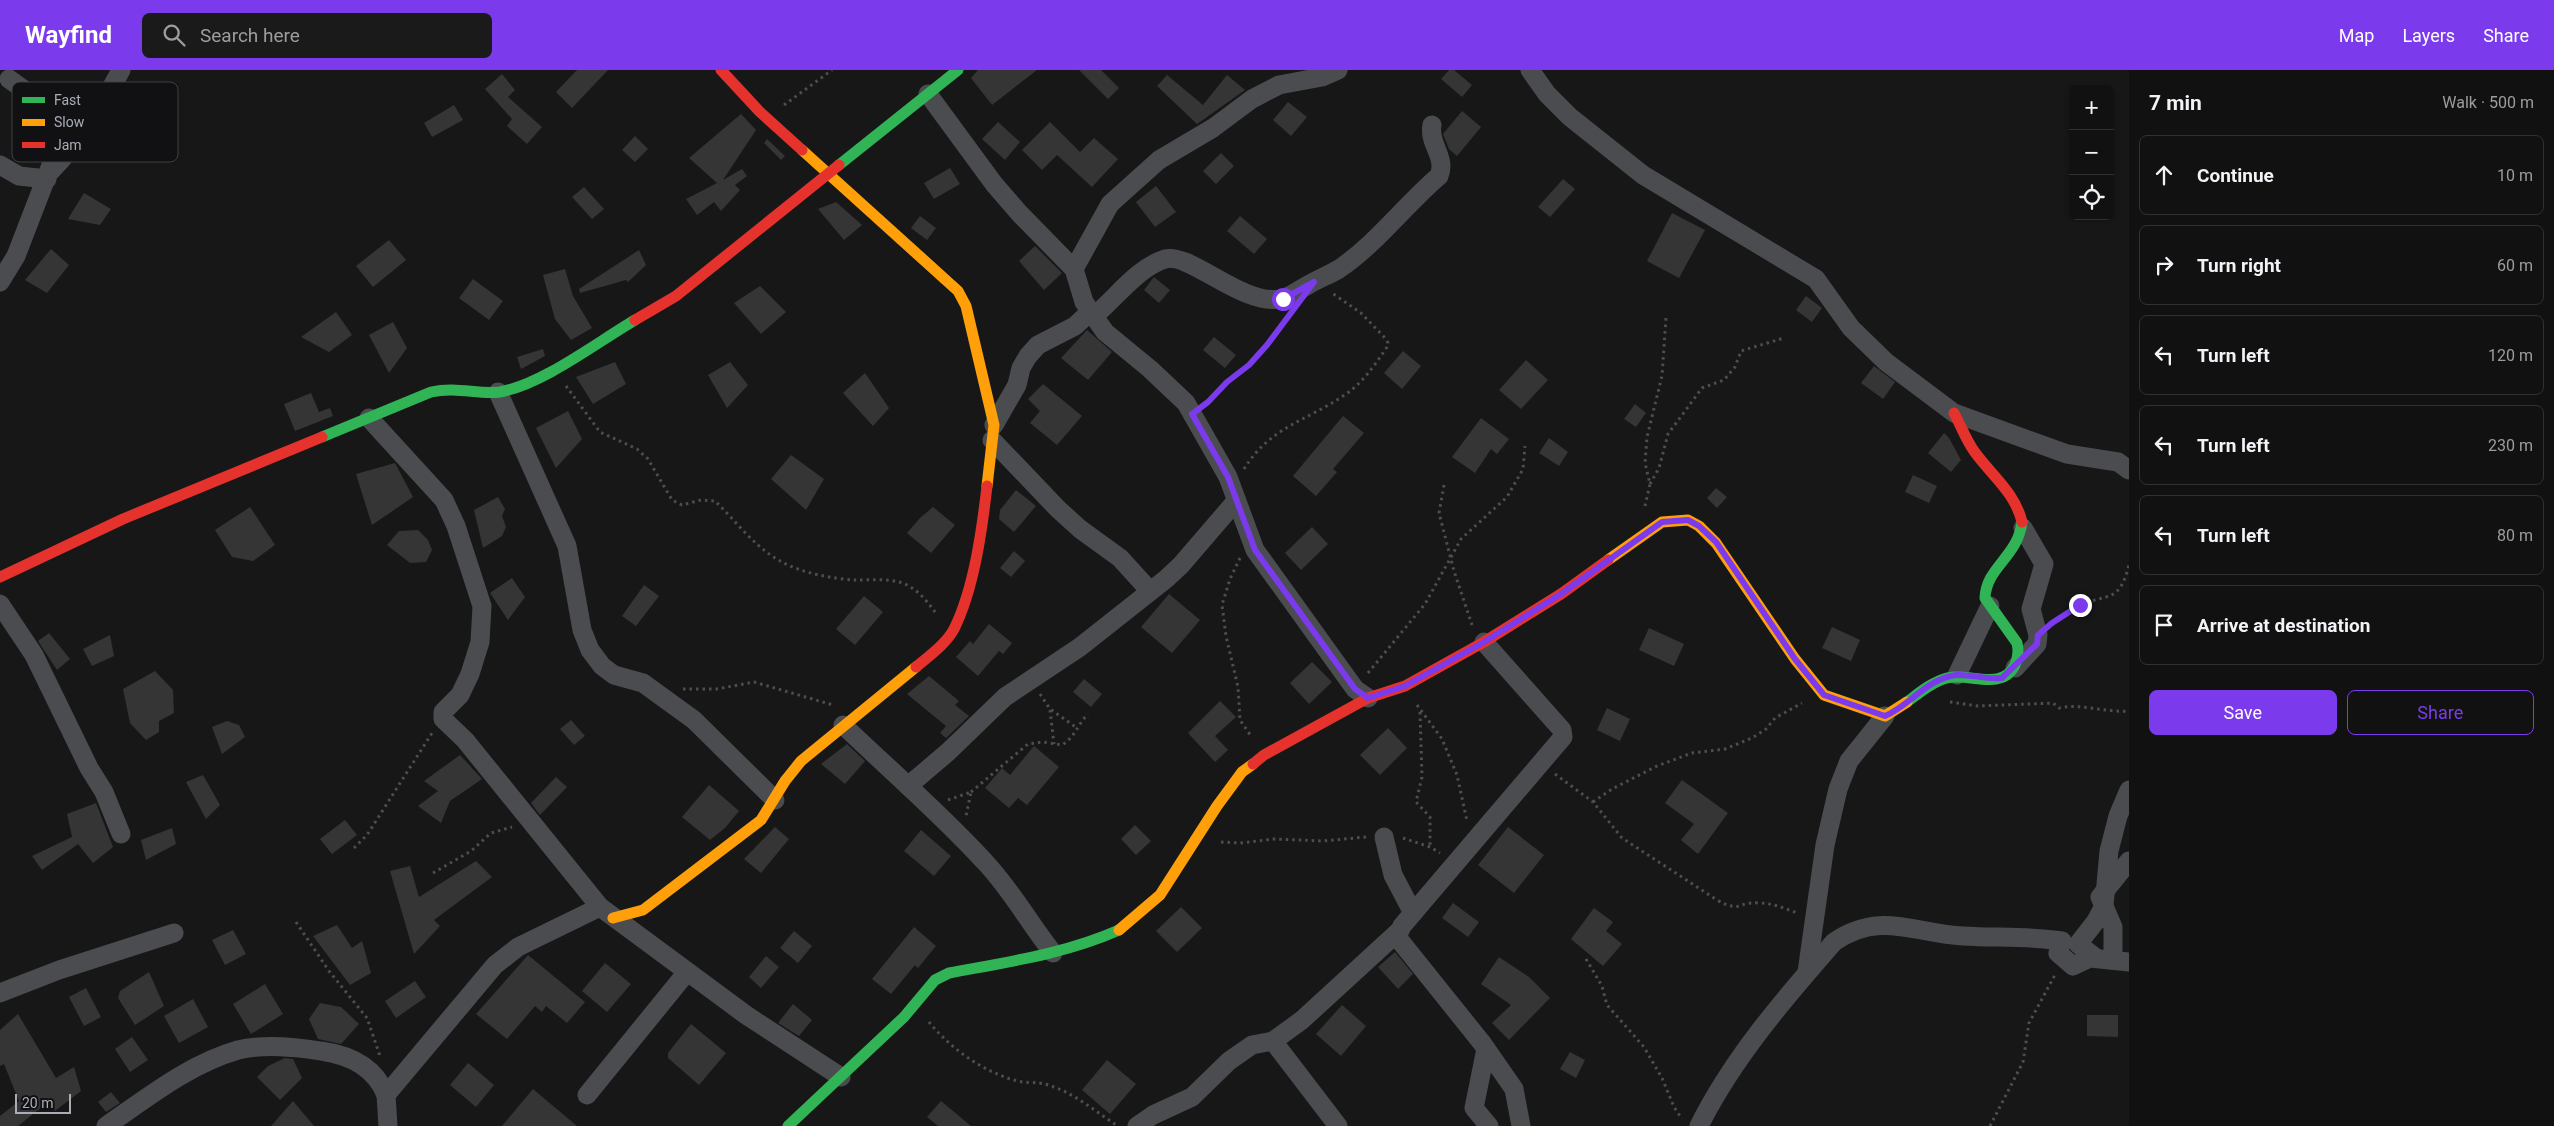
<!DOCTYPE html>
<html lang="en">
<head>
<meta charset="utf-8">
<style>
  :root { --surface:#111; --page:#1a1a1a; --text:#f1f3f6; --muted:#9c9d9f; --line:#303131; --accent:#7c3aed }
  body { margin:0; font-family:Roboto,sans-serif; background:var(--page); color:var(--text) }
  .controls { position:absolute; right:15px; top:15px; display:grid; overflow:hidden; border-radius:8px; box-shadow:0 1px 4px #0004 }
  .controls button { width:45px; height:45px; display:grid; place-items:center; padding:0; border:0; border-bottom:1px solid var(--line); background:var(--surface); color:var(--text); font:25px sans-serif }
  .scale { position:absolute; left:15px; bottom:12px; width:56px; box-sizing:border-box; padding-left:5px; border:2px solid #a8adb8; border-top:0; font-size:14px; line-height:18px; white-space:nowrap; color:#a8adb8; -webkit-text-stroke:4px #111113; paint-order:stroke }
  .stop { position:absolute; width:15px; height:15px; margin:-11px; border:4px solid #7c3aed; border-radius:50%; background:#fff }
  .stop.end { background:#7c3aed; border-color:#fff; box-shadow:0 1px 5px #0008 }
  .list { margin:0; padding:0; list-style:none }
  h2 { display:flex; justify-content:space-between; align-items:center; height:65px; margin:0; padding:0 20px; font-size:21px }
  h2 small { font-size:16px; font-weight:400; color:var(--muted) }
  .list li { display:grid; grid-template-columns:32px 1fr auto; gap:15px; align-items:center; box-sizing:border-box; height:80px; margin:0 10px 10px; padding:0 10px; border:1px solid var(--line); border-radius:8px }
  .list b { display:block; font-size:19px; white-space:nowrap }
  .list em { font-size:16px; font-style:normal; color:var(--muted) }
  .actions { display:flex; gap:10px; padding:15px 20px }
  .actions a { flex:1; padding:11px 0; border:1px solid var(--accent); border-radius:8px; text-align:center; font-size:18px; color:var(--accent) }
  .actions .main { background:var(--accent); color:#fff }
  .icon { flex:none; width:28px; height:28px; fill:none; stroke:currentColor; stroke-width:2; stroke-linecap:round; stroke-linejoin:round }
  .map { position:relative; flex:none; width:2129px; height:1056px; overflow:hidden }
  header { display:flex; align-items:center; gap:30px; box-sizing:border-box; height:70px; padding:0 25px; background:var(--accent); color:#fff }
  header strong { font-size:24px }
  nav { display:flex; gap:28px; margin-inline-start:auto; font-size:18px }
  .search { width:350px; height:45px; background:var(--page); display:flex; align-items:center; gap:12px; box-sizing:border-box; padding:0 18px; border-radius:8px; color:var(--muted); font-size:19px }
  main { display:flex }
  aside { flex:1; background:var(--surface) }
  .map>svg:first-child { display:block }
</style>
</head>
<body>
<header>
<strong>Wayfind</strong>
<div class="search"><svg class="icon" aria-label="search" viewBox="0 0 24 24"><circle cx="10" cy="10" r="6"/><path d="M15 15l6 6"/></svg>Search here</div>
<nav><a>Map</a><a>Layers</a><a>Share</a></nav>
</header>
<main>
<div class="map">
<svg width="2129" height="1056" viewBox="0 0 2129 1056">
  <rect width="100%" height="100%" fill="#171717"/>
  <g fill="#353536">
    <path d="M577 0H608L572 38 556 22Z"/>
    <path d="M978 0H1037L992 35 971 8Z"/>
    <path d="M1079 0H1101L1119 18 1108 29Z"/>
    <path d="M1449 0H1454L1472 15 1462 27 1441 9Z"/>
    <path d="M502 4 515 20 508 27 542 57 527 74 507 56 512 49 485 19Z"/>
    <path d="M1167 5 1203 35 1227 5 1245 20 1197 54 1157 16Z"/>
    <path d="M1288 32 1307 47 1291 66 1273 50Z"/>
    <path d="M454 35 463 50 432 67 424 53Z"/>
    <path d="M1462 41 1481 57 1457 86 1449 79 1443 64Z"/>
    <path d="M741 44 756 60 723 110 742 99 747 106 735 115 740 120 721 141 714 132 697 145 686 129 717 113 689 88Z"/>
    <path d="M998 52 1020 72 1005 90 982 69Z"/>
    <path d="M1050 52 1080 82 1094 68 1118 89 1092 117 1057 85 1042 100 1022 80Z"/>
    <path d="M635 66 648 79 635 92 622 80Z"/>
    <path d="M767 69 785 86 781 90 764 73Z"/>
    <path d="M1221 83 1234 96 1216 114 1203 101Z"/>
    <path d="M950 98 960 114 934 129 924 113Z"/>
    <path d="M1563 109 1575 119 1550 147 1538 137Z"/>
    <path d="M1156 116 1176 142 1155 157 1136 132Z"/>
    <path d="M584 117 604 139 592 149 572 127Z"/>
    <path d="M84 123 111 139 100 155 68 149Z"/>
    <path d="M836 132 862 155 844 170 818 139Z"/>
    <path d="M1672 143 1705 160 1679 208 1647 191Z"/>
    <path d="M920 146 936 158 927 170 911 158Z"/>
    <path d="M1240 146 1267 169 1254 184 1227 161Z"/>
    <path d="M389 170 406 190 373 217 356 196Z"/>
    <path d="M1035 176 1062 203 1044 220 1019 191Z"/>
    <path d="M51 179 69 195 47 223 25 210Z"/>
    <path d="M639 180 646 195 628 212 626 210 580 223 579 219Z"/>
    <path d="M565 199 573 226 592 258 571 270 555 249 543 205Z"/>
    <path d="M1154 207 1170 220 1159 233 1144 220Z"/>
    <path d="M473 209 503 231 489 250 459 228Z"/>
    <path d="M760 216 786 242 761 264 734 233Z"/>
    <path d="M1806 226 1822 238 1812 252 1796 240Z"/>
    <path d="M336 242 352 265 329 282 301 267Z"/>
    <path d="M393 252 407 278 389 303 369 265Z"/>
    <path d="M1087 260 1112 282 1088 310 1061 288Z"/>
    <path d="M1214 267 1236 285 1225 298 1203 280Z"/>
    <path d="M543 279 545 286 521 299 517 287Z"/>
    <path d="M1403 281 1421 296 1402 319 1384 303Z"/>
    <path d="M1526 290 1548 310 1521 339 1499 320Z"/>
    <path d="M615 292 626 314 593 334 576 307Z"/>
    <path d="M730 292 748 315 727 338 708 305Z"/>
    <path d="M1874 296 1895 312 1883 329 1861 313Z"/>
    <path d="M865 303 889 338 873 356 843 323Z"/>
    <path d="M1043 314 1082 346 1057 375 1030 353 1040 341 1028 329Z"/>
    <path d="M311 323 319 342 330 338 333 346 295 361 284 334Z"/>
    <path d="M1635 334 1646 343 1636 357 1624 349Z"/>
    <path d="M568 341 582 369 556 398 536 358Z"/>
    <path d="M1343 346 1364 363 1333 399 1337 402 1316 426 1293 406Z"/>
    <path d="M1481 348 1509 369 1497 384 1491 379 1475 403 1452 387Z"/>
    <path d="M1944 363 1949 368 1961 390 1951 402 1928 383Z"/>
    <path d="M1549 368 1568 382 1559 396 1539 383Z"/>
    <path d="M791 385 824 409 806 440 771 409Z"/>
    <path d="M395 393 413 427 372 455 356 404Z"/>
    <path d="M1913 405 1937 416 1929 433 1905 422Z"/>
    <path d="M1716 418 1727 427 1717 438 1707 428Z"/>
    <path d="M1016 420 1036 436 1014 462 999 449 1000 440Z"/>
    <path d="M498 427 505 439 502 446 506 457 502 466 483 478 474 440Z"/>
    <path d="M250 437 275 475 253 491 232 487 215 460Z"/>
    <path d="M933 437 955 455 931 483 907 463 920 448Z"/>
    <path d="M1312 457 1328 474 1301 500 1285 483Z"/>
    <path d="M418 460 428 470 432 480 426 492 410 493 387 475 399 461Z"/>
    <path d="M1014 481 1025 491 1011 507 1000 498Z"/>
    <path d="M512 508 525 527 508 550 490 523Z"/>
    <path d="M644 515 659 526 636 556 622 546Z"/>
    <path d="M1169 524 1200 550 1172 583 1141 557Z"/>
    <path d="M864 526 883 542 855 575 836 559Z"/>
    <path d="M989 554 1012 573 1003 584 999 581 978 606 956 587 970 571 973 574Z"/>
    <path d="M1832 557 1860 570 1851 591 1822 578Z"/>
    <path d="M1649 558 1684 574 1674 596 1639 580Z"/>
    <path d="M49 563 70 589 57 600 38 571Z"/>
    <path d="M110 565 114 586 92 596 83 579Z"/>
    <path d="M1312 592 1332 612 1309 634 1290 613Z"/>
    <path d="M155 601 173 620 174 643 159 651V662L146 670 130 653 123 619Z"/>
    <path d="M929 606 959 631 955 635 969 646 946 668 940 663 946 656 907 624Z"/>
    <path d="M1084 609 1102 624 1091 637 1073 622Z"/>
    <path d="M1220 631 1236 647 1215 666 1228 680 1215 692 1188 663Z"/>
    <path d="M1607 638 1630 649 1620 671 1597 660Z"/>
    <path d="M571 650 585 666 574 675 560 659Z"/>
    <path d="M227 651 239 655 245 667 222 684 212 657Z"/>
    <path d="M1388 658 1407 678 1380 705 1360 685Z"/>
    <path d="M847 674 865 691 845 714 821 694Z"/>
    <path d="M1034 676 1059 697 1027 735 1018 728 1009 738 985 718 1002 698 1010 705Z"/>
    <path d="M460 685 482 709 450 731 441 753 418 736 438 721 424 711Z"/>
    <path d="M203 705 220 735 206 749 186 712Z"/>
    <path d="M556 707 567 717 540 745 531 733Z"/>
    <path d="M1682 710 1728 743 1698 784 1681 770 1694 754 1665 733Z"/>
    <path d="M709 715 739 741 725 758 710 770 682 747Z"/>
    <path d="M96 733 113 777 93 793 78 774 42 800 32 786 72 767 67 744Z"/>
    <path d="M345 750 357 765 332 784 320 769Z"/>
    <path d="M1135 755 1151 771 1136 785 1121 769Z"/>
    <path d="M775 757 789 769 761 803 744 789Z"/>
    <path d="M1508 757 1544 785 1514 823 1478 795Z"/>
    <path d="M172 758 176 774 146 790 141 770Z"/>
    <path d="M921 760 951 786 934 806 904 781Z"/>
    <path d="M476 791 492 807 434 850 440 856 414 884 390 801 410 796 419 827Z"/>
    <path d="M1453 833 1479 852 1468 867 1442 848Z"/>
    <path d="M1181 837 1202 858 1177 882 1156 861Z"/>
    <path d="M1594 838 1613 852 1606 861 1622 874 1603 896 1571 869Z"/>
    <path d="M337 855 352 878 362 871 371 903 350 915 313 866Z"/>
    <path d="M914 857 936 876 918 898 915 895 891 924 872 909Z"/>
    <path d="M233 860 246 884 225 895 212 870Z"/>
    <path d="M794 861 812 876 798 893 780 878Z"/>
    <path d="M1395 882 1413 904 1398 919 1378 897Z"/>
    <path d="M528 885 585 932 567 953 546 936 542 942 535 936 507 969 476 944Z"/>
    <path d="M766 886 779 897 761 918 749 907Z"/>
    <path d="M1499 887 1529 907 1550 928 1509 970 1492 953 1511 935 1481 914Z"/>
    <path d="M605 893 631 914 607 942 582 921Z"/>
    <path d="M149 902 164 936 135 955 118 928 120 921Z"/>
    <path d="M415 911 426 927 396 948 385 931Z"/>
    <path d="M265 914 283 944 251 964 233 934Z"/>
    <path d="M86 918 101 947 84 956 69 927Z"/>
    <path d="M193 929 208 957 179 973 164 946Z"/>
    <path d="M320 933 341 937 359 954 341 974 318 969 309 949Z"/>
    <path d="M793 934 812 950 799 966 778 953Z"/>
    <path d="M1342 935 1366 956 1341 986 1316 964Z"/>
    <path d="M18 944 56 1008 74 997 81 1021 55 1041 47 1033 18 1056H0V1046L19 1031 4 994 0 996V960Z"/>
    <path d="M2087 945H2118V967L2087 966Z"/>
    <path d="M691 954 726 983 699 1015 668 988V983Z"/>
    <path d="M132 967 148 990 130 1002 115 979Z"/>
    <path d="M1570 982 1585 990 1576 1008 1560 999Z"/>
    <path d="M285 988 293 989 302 1008 280 1030 257 1007 268 996Z"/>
    <path d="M1107 990 1136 1014 1110 1044 1082 1020Z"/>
    <path d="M468 993 494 1015 476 1037 450 1015Z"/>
    <path d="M533 1019 577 1056H502Z"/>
    <path d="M111 1022 120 1033 106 1042 98 1032Z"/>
    <path d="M293 1031 314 1056H271Z"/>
    <path d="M941 1031 971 1056H938L927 1047Z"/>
  </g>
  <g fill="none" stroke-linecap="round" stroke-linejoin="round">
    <g stroke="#4d4e52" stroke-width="3" stroke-dasharray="2.5 4" stroke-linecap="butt">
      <path d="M784 35 832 0"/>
      <path d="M566 316 600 362 637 379 648 389 672 430 682 435 701 430 715 431C736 451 755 478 782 492 802 503 833 509 856 510 871 510 890 508 905 514 918 520 927 531 935 542"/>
      <path d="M1206 333 1227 312 1249 295 1291 245"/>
      <path d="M1244 399C1270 357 1306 351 1343 326 1361 315 1375 295 1387 277L1388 273 1386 269 1361 243 1332 223"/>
      <path d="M1650 414 1659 398 1668 364 1702 318 1724 310 1735 297 1741 281 1784 268"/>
      <path d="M1444 415 1439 443 1454 501 1472 555"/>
      <path d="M1645 436 1650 414 1645 393 1647 367 1662 306 1666 247"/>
      <path d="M1240 488 1230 509 1222 535 1226 566 1238 617 1240 650 1251 666"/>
      <path d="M2053 552C2061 546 2070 540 2079 536 2109 522 2119 534 2129 495"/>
      <path d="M1368 603 1425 534 1461 469 1507 427 1523 399 1525 376"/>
      <path d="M683 619H717L754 612 833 635"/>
      <path d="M1040 624 1050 639 1077 658"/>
      <path d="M1950 632 1978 636 2053 633 2059 638C2082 633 2105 643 2129 641"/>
      <path d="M1417 635 1442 669 1457 705 1467 751"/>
      <path d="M1050 640 1054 674"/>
      <path d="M1420 642 1422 707 1416 732 1430 747V777"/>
      <path d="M1555 704 1593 732 1622 768 1717 830C1742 844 1738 831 1758 833 1772 833 1784 838 1797 843"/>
      <path d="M971 722 1028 674 1043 672 1062 675C1076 666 1077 655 1088 644"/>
      <path d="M948 730 971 722 966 746"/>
      <path d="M1593 732 1612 719 1657 696 1692 683 1725 679 1752 668 1766 659 1775 648 1802 633"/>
      <path d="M1403 768 1430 777 1440 783"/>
      <path d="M1221 772 1240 773 1274 769 1323 771 1366 767"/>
      <path d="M354 778 367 765 432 663"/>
      <path d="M433 803 471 781 491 763 512 757"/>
      <path d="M296 852 329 901 367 948 380 986"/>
      <path d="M1586 889 1602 916 1607 935 1644 977 1662 1008 1674 1037 1682 1049"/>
      <path d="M929 952C950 978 982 1001 1014 1010 1025 1014 1037 1011 1048 1015 1073 1022 1096 1042 1118 1056"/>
      <path d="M1990 1056 2023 992 2029 953 2056 903"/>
    </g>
    <g stroke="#4b4c50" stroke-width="19">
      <path d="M1530 0 1547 24 1570 47 1643 105 1816 209 1851 258 1886 292 1954 343 2067 384 2118 392 2129 400"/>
      <path d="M928 24 994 114 1020 144 1074 199 1084 232 1105 262 1150 299 1186 333 1228 407 1255 480 1355 619 1368 628"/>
      <path d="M0 95 19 106 47 109"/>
      <path d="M50 102C79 72 102 36 121 0"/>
      <path d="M1074 199 1110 134 1159 90 1213 58 1252 29 1279 15 1322 7 1338 0"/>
      <path d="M0 212 16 186 53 90 54 68 51 53 41 32 9 9"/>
      <path d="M1094 246C1116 228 1137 198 1165 189 1190 182 1242 236 1281 229 1290 227 1300 219 1308 215 1318 209 1329 205 1339 199 1376 174 1405 135 1439 106 1447 87 1428 74 1432 55"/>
      <path d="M498 322 567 476 582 560 590 580 602 596 614 605 643 613 694 650 775 730"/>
      <path d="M369 348 444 430 456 456 482 536 480 572 470 604 460 625 443 642V649L465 670 600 837 746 945 841 1007"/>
      <path d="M994 355 1017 315 1021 298 1028 286 1038 275 1075 256 1091 241"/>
      <path d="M992 370 1058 439 1080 459 1120 488 1150 521"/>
      <path d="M0 534 34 585 89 698 104 722 121 764"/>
      <path d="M1484 572 1562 660 1563 667 1402 856 1397 867 1482 973 1514 1019 1521 1056"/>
      <path d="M2015 598 2037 574 2038 565 2031 539 2044 494 2023 458"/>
      <path d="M1957 605 1990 536"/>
      <path d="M843 655C890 700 940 743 984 791 1011 819 1029 853 1053 883"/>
      <path d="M908 716 948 682 1005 627 1080 577 1166 509 1181 495 1236 431"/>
      <path d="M1384 767 1393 805 1413 843"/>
      <path d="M2096 888 2078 874 2096 851 2104 836 2109 781 2118 746 2129 720"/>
      <path d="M2113 890V857L2100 827 2129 791"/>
      <path d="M1807 902 1825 775 1838 719 1849 691 1885 646"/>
      <path d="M0 923 59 900 174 863"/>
      <path d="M1273 971 1338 1056"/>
      <path d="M1486 979 1474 1038 1489 1056"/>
      <path d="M587 1025 687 902"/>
      <path d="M106 1056C147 1028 189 994 238 980 262 974 297 977 321 981 350 985 375 997 386 1025"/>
      <path d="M388 1056 386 1025 495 895 518 877 600 837"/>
      <path d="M1137 1056 1153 1045 1192 1027 1229 991 1252 975 1273 971 1302 950 1398 862"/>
      <path d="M1699 1056C1733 988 1784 929 1834 872 1880 840 1916 864 1963 866 1997 868 2029 866 2062 871L2058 883 2073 896 2090 888 2129 892"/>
    </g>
    <g stroke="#30b455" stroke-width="11">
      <path d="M839 95 958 0"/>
      <path d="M322 367 431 322C457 316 478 325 500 322 543 314 596 273 635 250"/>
      <path d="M1907 632C1919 623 1932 612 1947 608 1968 602 2002 622 2015 595 2018 588 2019 581 2017 573L1985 528C1986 497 2018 487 2022 452"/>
      <path d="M788 1056 904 947 935 910 949 903C1007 892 1065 884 1119 860"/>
    </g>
    <g stroke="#ff9f0a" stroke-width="11">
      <path d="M802 80 958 221 966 236 994 355 987 416"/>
      <path d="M1608 490 1662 452 1688 450 1699 456 1716 473 1795 589 1824 625 1885 646 1907 632"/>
      <path d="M613 848 643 840 761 750 785 711 801 691 916 597"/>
      <path d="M1119 860 1160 825 1217 736 1242 702 1253 694"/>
    </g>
    <g stroke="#e5322d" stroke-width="11">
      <path d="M721 0 760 42 802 80"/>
      <path d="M635 250 676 226 839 95"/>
      <path d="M1954 343C1961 356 1966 370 1974 381 1991 405 2015 422 2022 452"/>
      <path d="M0 507 123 449 322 367"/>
      <path d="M916 597C929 586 946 574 954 559 974 519 982 460 987 416"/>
      <path d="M1253 694 1264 685 1368 628 1405 616 1484 572 1561 524 1608 490"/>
    </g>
  </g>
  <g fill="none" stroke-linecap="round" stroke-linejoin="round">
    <path stroke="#7c3aed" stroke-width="6" d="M1283 229 1314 212 1267 275 1249 295 1227 312 1208 332 1192 344 1228 407 1255 480 1355 619 1368 628 1405 616 1484 572 1561 524 1662 452 1688 450 1699 456 1716 472 1795 589 1824 625 1885 646C1910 635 1927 609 1956 605 1971 604 1987 610 2002 608L2037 574 2038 565 2052 553 2080 535"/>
  </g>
  <rect x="12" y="12" width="166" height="80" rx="8" fill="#111113" stroke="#3e4045" stroke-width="1"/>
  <rect x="22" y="27" width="23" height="6" fill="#30b455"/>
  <rect x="22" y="49" width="23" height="7" fill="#ff9f0a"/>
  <rect x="22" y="72" width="23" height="6" fill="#e5322d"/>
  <g font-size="14" fill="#a8adb8">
    <text x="54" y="35">Fast</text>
    <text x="54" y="57">Slow</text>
    <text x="54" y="80">Jam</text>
  </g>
</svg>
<div class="controls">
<button>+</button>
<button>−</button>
<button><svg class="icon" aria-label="locate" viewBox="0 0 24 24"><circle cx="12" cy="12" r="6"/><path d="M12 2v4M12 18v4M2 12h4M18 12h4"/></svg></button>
</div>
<div class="scale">20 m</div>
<div class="stop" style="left:1283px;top:229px"></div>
<div class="stop end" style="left:2080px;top:535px"></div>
</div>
<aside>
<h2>7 min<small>Walk · 500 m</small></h2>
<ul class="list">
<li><svg class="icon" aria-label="ahead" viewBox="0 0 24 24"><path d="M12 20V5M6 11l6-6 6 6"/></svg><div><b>Continue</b></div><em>10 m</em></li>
<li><svg class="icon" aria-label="right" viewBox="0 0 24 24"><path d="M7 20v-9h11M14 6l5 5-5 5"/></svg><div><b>Turn right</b></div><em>60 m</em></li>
<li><svg class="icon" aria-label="left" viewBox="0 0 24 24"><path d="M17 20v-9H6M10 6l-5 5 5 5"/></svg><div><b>Turn left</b></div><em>120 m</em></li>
<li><svg class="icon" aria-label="left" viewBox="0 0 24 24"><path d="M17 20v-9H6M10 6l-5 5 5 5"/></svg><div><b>Turn left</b></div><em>230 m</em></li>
<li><svg class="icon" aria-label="left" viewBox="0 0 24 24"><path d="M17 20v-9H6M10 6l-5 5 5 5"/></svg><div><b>Turn left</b></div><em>80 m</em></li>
<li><svg class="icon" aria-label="arrive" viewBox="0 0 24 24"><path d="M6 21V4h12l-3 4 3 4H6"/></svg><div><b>Arrive at destination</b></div></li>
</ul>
<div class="actions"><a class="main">Save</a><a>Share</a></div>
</aside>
</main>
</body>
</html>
